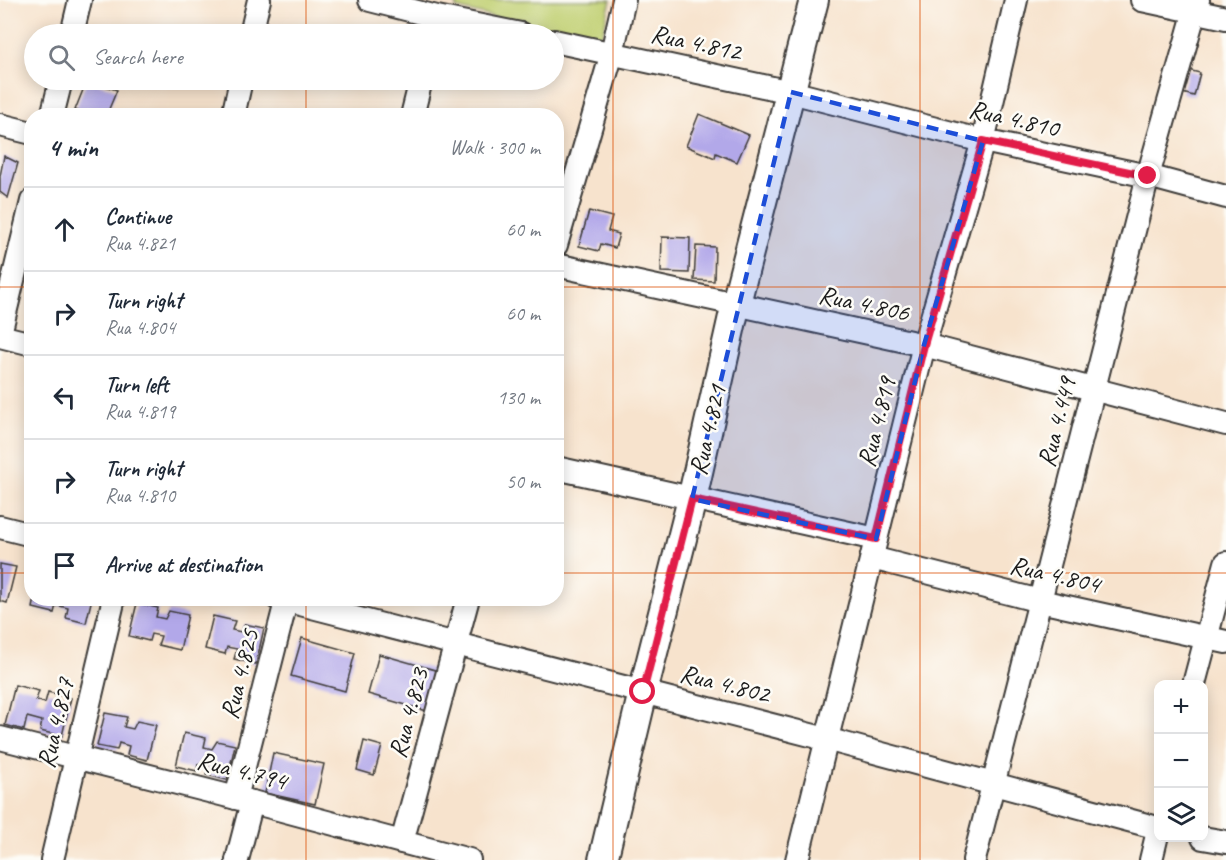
<!DOCTYPE html>
<html lang="en">
<head>
<meta charset="utf-8">
<style>
  :root { --surface:#fff; --page:#f2f2f3; --text:#1f2937; --muted:#747a83; --line:#e0e1e3 }
  body { margin:0; font-family:Caveat,sans-serif; background:var(--page); color:var(--text) }
  .controls { position:absolute; right:18px; bottom:18px; display:grid; overflow:hidden; border-radius:12px; box-shadow:0 3px 15px #0003 }
  .controls button { width:54px; height:54px; display:grid; place-items:center; padding:0; border:0; border-bottom:2px solid var(--line); background:var(--surface); color:var(--text); font:30px sans-serif }
  .stop { position:absolute; width:18px; height:18px; margin:-14px; border:4px solid #e11d48; border-radius:50%; background:#fff }
  .stop.end { background:#e11d48; border-color:#fff; box-shadow:0 2px 6px #0008 }
  .list { margin:0; padding:0; list-style:none }
  h2 { display:flex; justify-content:space-between; align-items:center; height:78px; margin:0; padding:0 24px; font-size:26px }
  h2 small { font-size:20px; font-weight:400; color:var(--muted) }
  .list li { display:grid; grid-template-columns:39px 1fr auto; gap:18px; align-items:center; box-sizing:border-box; height:84px; padding:0 24px; border-top:2px solid var(--line) }
  .list b { display:block; font-size:22px; white-space:nowrap }
  .list p { margin:0; font-size:20px; white-space:nowrap; color:var(--muted) }
  .list em { font-size:20px; font-style:normal; color:var(--muted) }
  .icon { flex:none; width:33px; height:33px; fill:none; stroke:currentColor; stroke-width:2; stroke-linecap:round; stroke-linejoin:round }
  .map { position:relative; flex:none; width:1226px; height:860px; overflow:hidden }
  .search { position:absolute; background:var(--surface); box-shadow:0 3px 15px #0003; left:24px; top:24px; width:540px; height:66px; display:flex; align-items:center; gap:15px; box-sizing:border-box; padding:0 21px; border-radius:33px; color:var(--muted); font-size:22px }
  .panel { position:absolute; background:var(--surface); box-shadow:0 3px 15px #0003; left:24px; top:108px; width:540px; height:498px; border-radius:24px }
  .map>svg:first-child { display:block }
</style>
</head>
<body>
<div class="map">
<svg width="1226" height="860" viewBox="0 0 1226 860">
  <rect width="100%" height="100%" fill="#fdfcf7"/>
  <filter id="ink" filterUnits="userSpaceOnUse"><feTurbulence type="fractalNoise" baseFrequency=".0167" numOctaves="2"/><feDisplacementMap in="SourceGraphic" scale="12" xChannelSelector="R" yChannelSelector="G"/><feConvolveMatrix kernelMatrix="1 2 1 2 8 2 1 2 1" color-interpolation-filters="sRGB"/></filter>
  <filter id="wash" filterUnits="userSpaceOnUse"><feTurbulence type="fractalNoise" baseFrequency=".008" numOctaves="4" result="noise"/><feDisplacementMap in="SourceGraphic" scale="24" xChannelSelector="R" yChannelSelector="G"/><feGaussianBlur stdDeviation="1.35" result="paint"/><feColorMatrix in="noise" values="0 0 0 0 0 0 0 0 0 0 0 0 0 0 0 0 0 1.4 0 .05"/><feComposite in="paint" operator="in"/></filter>
  <g filter="url(#wash)">
    <rect width="100%" height="100%" fill="#f7e3cd"/>
    <path fill="#c1d073" stroke="#6e7648" stroke-width="1.5" d="M458 0H611L600 43 456 8Z"/>
    <g id="blocks">
      <g fill="#b2a8e9">
        <path d="M86 27 115 34H84Z"/>
        <path d="M1188 70 1200 73 1194 96 1182 93Z"/>
        <path d="M87 80 117 90 106 116H90L75 110Z"/>
        <path d="M699 114 749 135 737 162 716 153 715 158 686 146Z"/>
        <path d="M4 156 18 163 8 198 0 192V176Z"/>
        <path d="M589 211 612 217 608 231 619 234 615 248 601 244 599 251 579 246Z"/>
        <path d="M662 237 690 238 689 273 661 272Z"/>
        <path d="M696 246 715 247 714 281 694 280Z"/>
        <path d="M0 564 16 567 7 603 0 601Z"/>
        <path d="M35 598H92L86 623 66 618 68 608 56 605 54 613 33 608Z"/>
        <path d="M137 603 158 608 156 617 165 619 169 611 188 615 180 650 158 645 161 636 151 634 149 641 129 636Z"/>
        <path d="M213 616 235 621 232 630 241 632 245 624 264 628 256 664 234 659 237 649 227 647 225 654 205 649Z"/>
        <path d="M302 638 355 653 345 691 291 676Z"/>
        <path d="M379 654 439 671 427 711 368 694Z"/>
        <path d="M15 685 39 691 36 700 45 703 48 692 71 698 62 736 40 731 42 721 27 717 24 730 5 725Z"/>
        <path d="M105 713 127 717 124 727 133 729 137 721 156 725 147 760 127 755 129 746 119 743 117 750 97 746Z"/>
        <path d="M184 733 206 738 204 747 212 749 217 741 235 745 227 780 206 775 208 766 198 764 197 771 176 766Z"/>
        <path d="M364 741 382 746 374 775 357 770Z"/>
        <path d="M273 753 324 764 315 804 265 793Z"/>
      </g>
    </g>
  </g>
  <g filter="url(#ink)">
    <use href="#blocks" fill-opacity="0" stroke="#3d3a37" stroke-width="1.5"/>
    <g fill="none" stroke-linecap="round" stroke-linejoin="round">
      <defs>
        <g id="minor">
          <path d="M370 0 437 17 521 34"/>
          <path d="M1142 0 1226 18"/>
          <path d="M72 34 80 0"/>
          <path d="M251 34 259 0"/>
          <path d="M554 41 791 92 983 141 1148 176 1226 197"/>
          <path d="M52 116 61 80"/>
          <path d="M233 116 241 80"/>
          <path d="M412 116 421 80"/>
          <path d="M0 125 32 133"/>
          <path d="M556 245 612 53 624 0"/>
          <path d="M556 265 924 345 1226 424"/>
          <path d="M0 334 32 201"/>
          <path d="M0 336 32 344"/>
          <path d="M556 468 876 539"/>
          <path d="M0 527 32 535"/>
          <path d="M872 558 1040 601 1226 642"/>
          <path d="M277 598 826 739 1158 828"/>
          <path d="M1194 684 1226 563"/>
          <path d="M0 738 252 802 469 860"/>
          <path d="M236 798 287 598"/>
          <path d="M1203 838 1226 842"/>
          <path d="M402 842 468 598"/>
          <path d="M52 860 114 598"/>
          <path d="M237 860 252 802"/>
          <path d="M797 860 924 345 983 141 1016 0"/>
          <path d="M974 860 1148 176 1198 0"/>
          <path d="M1151 860 1158 831"/>
        </g>
        <path id="tertiary" d="M603 860 643 692 692 499 736 303 814 0"/>
      </defs>
      <use href="#minor" stroke="#3d3a37" stroke-width="26"/>
      <use href="#tertiary" stroke="#3d3a37" stroke-width="32"/>
      <use href="#minor" stroke="#fff" stroke-width="22"/>
      <use href="#tertiary" stroke="#fff" stroke-width="28"/>
    </g>
  </g>
  <g fill="none" stroke-linecap="round" stroke-linejoin="round" filter="url(#ink)">
    <path stroke="#e11d48" stroke-width="8" d="M643 692 692 499 876 539 924 345 983 141 1148 176"/>
  </g>
  <path fill="#1d4ed8" fill-opacity="0.2" stroke="#1d4ed8" stroke-width="4.5" stroke-dasharray="12 8" stroke-linejoin="round" d="M791 92 983 141 924 345 876 539 692 499Z"/>
  <path fill="none" stroke="#de560d" stroke-width="1.5" stroke-opacity="0.55" d="M306 0V34M613 0V860M920 0V860M306 80V116M0 287H32M556 287H1226M0 573H32M556 573H1226M306 598V860"/>
  <g text-anchor="middle" stroke-width="5" stroke-linejoin="round" paint-order="stroke">
    <g font-size="26" fill="#1c1c1c" stroke="#fdfcf7">
      <text transform="translate(696 42) rotate(12)" y="9">Rua 4.812</text>
      <text transform="translate(1014 118) rotate(13)" y="9">Rua 4.810</text>
      <text transform="translate(864 303) rotate(12)" y="9">Rua 4.806</text>
      <text transform="translate(876 422) rotate(-76)" y="9">Rua 4.819</text>
      <text transform="translate(1056 422) rotate(-76)" y="9">Rua 4.449</text>
      <text transform="translate(707 430) rotate(-77)" y="9">Rua 4.821</text>
      <text transform="translate(1055 574) rotate(13)" y="9">Rua 4.804</text>
      <text transform="translate(239 674) rotate(-76)" y="9">Rua 4.825</text>
      <text transform="translate(725 683) rotate(14)" y="9">Rua 4.802</text>
      <text transform="translate(408 713) rotate(-75)" y="9">Rua 4.823</text>
      <text transform="translate(55 723) rotate(-77)" y="9">Rua 4.827</text>
      <text transform="translate(242 770) rotate(14)" y="9">Rua 4.794</text>
    </g>
  </g>
</svg>
<div class="controls">
<button>+</button>
<button>−</button>
<button><svg class="icon" aria-label="layers" viewBox="0 0 24 24"><path d="M12 4l9 5-9 5-9-5zM3 14l9 5 9-5"/></svg></button>
</div>
<div class="stop" style="left:643px;top:692px"></div>
<div class="stop end" style="left:1148px;top:176px"></div>
<div class="search"><svg class="icon" aria-label="search" viewBox="0 0 24 24"><circle cx="10" cy="10" r="6"/><path d="M15 15l6 6"/></svg>Search here</div>
<section class="panel">
<h2>4 min<small>Walk · 300 m</small></h2>
<ul class="list">
<li><svg class="icon" aria-label="ahead" viewBox="0 0 24 24"><path d="M12 20V5M6 11l6-6 6 6"/></svg><div><b>Continue</b><p>Rua 4.821</p></div><em>60 m</em></li>
<li><svg class="icon" aria-label="right" viewBox="0 0 24 24"><path d="M7 20v-9h11M14 6l5 5-5 5"/></svg><div><b>Turn right</b><p>Rua 4.804</p></div><em>60 m</em></li>
<li><svg class="icon" aria-label="left" viewBox="0 0 24 24"><path d="M17 20v-9H6M10 6l-5 5 5 5"/></svg><div><b>Turn left</b><p>Rua 4.819</p></div><em>130 m</em></li>
<li><svg class="icon" aria-label="right" viewBox="0 0 24 24"><path d="M7 20v-9h11M14 6l5 5-5 5"/></svg><div><b>Turn right</b><p>Rua 4.810</p></div><em>50 m</em></li>
<li><svg class="icon" aria-label="arrive" viewBox="0 0 24 24"><path d="M6 21V4h12l-3 4 3 4H6"/></svg><div><b>Arrive at destination</b></div></li>
</ul>
</section>
</div>
</body>
</html>
